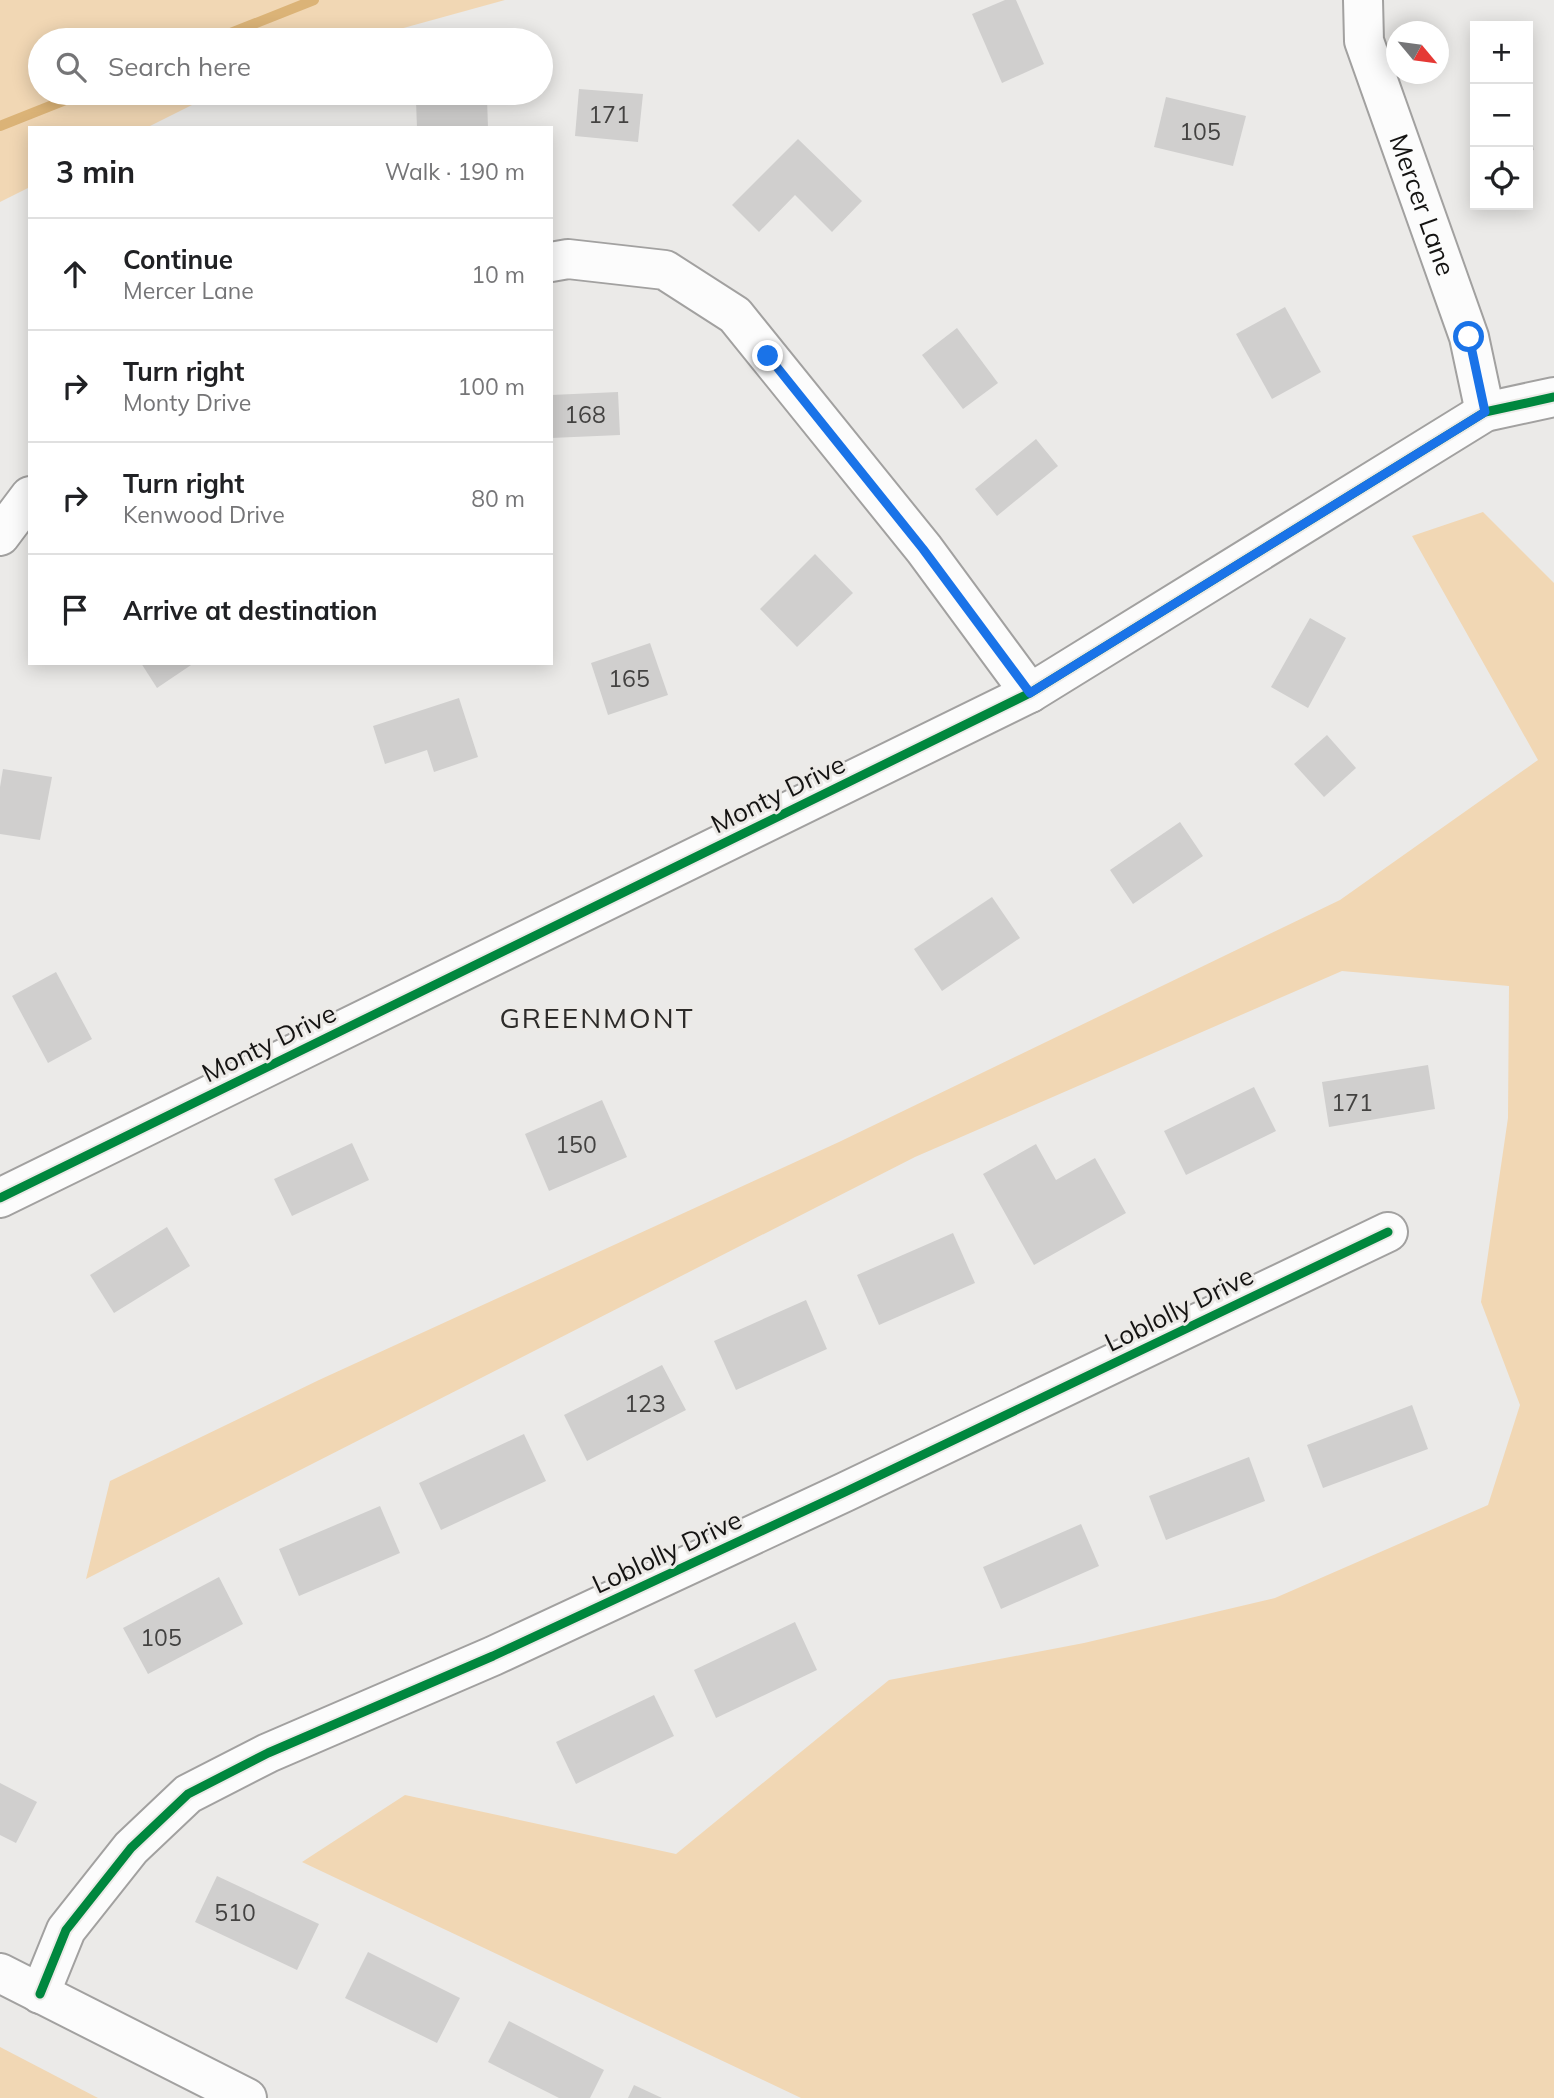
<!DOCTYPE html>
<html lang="en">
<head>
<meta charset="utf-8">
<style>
  :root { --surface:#fff; --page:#f6f6f6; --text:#202124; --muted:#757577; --line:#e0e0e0 }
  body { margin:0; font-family:Mulish,sans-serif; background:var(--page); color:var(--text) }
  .controls { position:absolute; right:21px; top:21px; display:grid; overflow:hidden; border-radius:0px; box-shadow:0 4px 18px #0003 }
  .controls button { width:63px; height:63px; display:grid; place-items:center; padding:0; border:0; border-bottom:2px solid var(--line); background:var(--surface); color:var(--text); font:35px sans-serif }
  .compass { position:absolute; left:1386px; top:21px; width:63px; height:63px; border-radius:50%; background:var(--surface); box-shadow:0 4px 18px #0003; rotate:119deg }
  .stop { position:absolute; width:21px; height:21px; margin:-16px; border:5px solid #1a73e8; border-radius:50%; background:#fff }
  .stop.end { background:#1a73e8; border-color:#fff; box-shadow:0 2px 7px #0008 }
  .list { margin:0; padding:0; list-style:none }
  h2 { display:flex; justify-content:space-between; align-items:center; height:91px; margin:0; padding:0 28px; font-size:30px }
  h2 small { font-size:23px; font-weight:400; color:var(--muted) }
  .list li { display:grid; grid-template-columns:46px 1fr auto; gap:21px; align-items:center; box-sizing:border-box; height:112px; padding:0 28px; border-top:2px solid var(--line) }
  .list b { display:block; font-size:26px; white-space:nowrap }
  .list p { margin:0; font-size:23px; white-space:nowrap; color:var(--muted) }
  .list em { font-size:23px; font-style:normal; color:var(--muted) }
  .icon { flex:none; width:38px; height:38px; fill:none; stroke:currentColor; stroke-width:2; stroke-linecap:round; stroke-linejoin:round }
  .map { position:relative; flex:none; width:1554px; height:2098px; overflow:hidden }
  .search { position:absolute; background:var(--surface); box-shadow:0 4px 18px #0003; left:28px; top:28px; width:525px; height:77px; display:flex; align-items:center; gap:18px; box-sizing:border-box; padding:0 24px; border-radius:38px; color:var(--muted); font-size:26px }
  .panel { position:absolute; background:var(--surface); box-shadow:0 4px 18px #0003; left:28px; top:126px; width:525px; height:539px; border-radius:0px }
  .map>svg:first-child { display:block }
</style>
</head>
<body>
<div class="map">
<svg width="1554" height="2098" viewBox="0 0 1554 2098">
  <rect width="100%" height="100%" fill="#ebeae8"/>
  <g fill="#f1d7b4">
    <path d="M0 0H505L360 40H40V93H216L146 128H30V187L0 202Z"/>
    <path d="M1483 512 1554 583V2098H801L302 1862 405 1795 676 1854 889 1680 1084 1643 1275 1598 1488 1505 1520 1405 1481 1302 1508 1118 1509 986 1342 971 915 1157 86 1579 110 1481 319 1380 839 1142 1340 900 1538 760 1412 536Z"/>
    <path d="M0 2047 98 2098H0Z"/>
  </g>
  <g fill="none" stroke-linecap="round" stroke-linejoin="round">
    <g stroke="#dbb377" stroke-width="10">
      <path d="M213 40 314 0"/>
      <path d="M0 126 83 93"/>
    </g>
  </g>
  <g fill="#d0cfce">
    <path d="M1005 0H1016L1044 64 1002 83 972 14Z"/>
    <path d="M579 89 643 94 638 142 575 136Z"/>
    <path d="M1166 97 1246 116 1233 166 1154 147Z"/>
    <path d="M487 98 488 128H417L416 101Z"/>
    <path d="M1528 125 1534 150 1528 151Z"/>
    <path d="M798 139 862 201 832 232 795 195 759 232 732 205Z"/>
    <path d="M1285 307 1321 372 1272 399 1236 334Z"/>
    <path d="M957 328 998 383 963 409 922 355Z"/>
    <path d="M618 392 620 435 551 438V395Z"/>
    <path d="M1036 439 1058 466 997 516 975 489Z"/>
    <path d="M815 554 853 593 797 647 760 609Z"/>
    <path d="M1310 618 1346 638 1308 708 1271 687Z"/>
    <path d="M650 643 668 695 608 715 591 663Z"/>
    <path d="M141 663H194L157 688Z"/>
    <path d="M459 698 478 757 434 772 427 750 385 764 373 726Z"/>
    <path d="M1327 735 1356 768 1324 797 1294 764Z"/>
    <path d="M3 769 52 777 40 840 0 834V787Z"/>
    <path d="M1180 822 1203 856 1133 904 1110 870Z"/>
    <path d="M992 897 1020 938 942 991 914 949Z"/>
    <path d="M56 972 92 1039 48 1063 12 996Z"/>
    <path d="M1428 1065 1435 1109 1329 1127 1322 1082Z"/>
    <path d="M1254 1087 1276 1131 1186 1175 1164 1131Z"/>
    <path d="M602 1100 627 1157 549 1191 525 1134Z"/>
    <path d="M352 1143 369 1180 292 1216 274 1179Z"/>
    <path d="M1036 1144 1056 1180 1095 1158 1126 1213 1034 1265 983 1174Z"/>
    <path d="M167 1227 190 1266 114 1313 90 1275Z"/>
    <path d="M953 1233 975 1283 879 1325 857 1275Z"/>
    <path d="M806 1300 827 1349 736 1390 714 1341Z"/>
    <path d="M662 1365 686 1410 587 1461 564 1415Z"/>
    <path d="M1412 1405 1428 1449 1323 1488 1307 1445Z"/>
    <path d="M524 1434 546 1481 441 1530 419 1483Z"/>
    <path d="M1249 1457 1265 1501 1166 1540 1149 1496Z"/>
    <path d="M380 1506 400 1553 299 1596 279 1549Z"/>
    <path d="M1081 1524 1099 1566 1001 1609 983 1567Z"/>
    <path d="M219 1577 243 1624 148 1674 123 1628Z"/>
    <path d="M795 1622 817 1670 716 1718 694 1670Z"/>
    <path d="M654 1695 674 1736 576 1784 556 1742Z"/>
    <path d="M0 1783 37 1802 16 1843 0 1835Z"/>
    <path d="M217 1876 319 1924 297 1970 195 1922Z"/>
    <path d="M368 1952 460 1998 437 2043 345 1998Z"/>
    <path d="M509 2021 604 2070 590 2098H559L488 2062Z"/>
    <path d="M634 2085 662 2098H628Z"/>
  </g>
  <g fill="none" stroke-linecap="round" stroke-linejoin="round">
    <defs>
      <g id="minor">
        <path id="s1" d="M1363 0 1364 41 1469 337 1485 412"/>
        <path d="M551 262 568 259 665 270 735 315 924 549 1030 693"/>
        <path d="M0 536 30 496"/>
        <path d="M0 1198 1030 693 1485 412 1554 397"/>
        <path d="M0 1973 247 2098"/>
        <path d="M40 1994 66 1930 131 1848 188 1794 268 1753 493 1656 845 1492 1388 1232"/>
      </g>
    </defs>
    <use href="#minor" stroke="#a2a1a0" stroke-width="42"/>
    <use href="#minor" stroke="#fcfcfc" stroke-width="38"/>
    <defs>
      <g id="cycleway">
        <path d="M0 1198 1030 693 1485 412 1554 397"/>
        <path d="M40 1994 66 1930 131 1848 188 1794 268 1753 493 1656 845 1492 1388 1232"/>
      </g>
    </defs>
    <use href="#cycleway" stroke="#eceae7" stroke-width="13"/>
    <use href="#cycleway" stroke="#00873e" stroke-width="9"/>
  </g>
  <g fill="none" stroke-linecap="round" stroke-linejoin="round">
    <path stroke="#1a73e8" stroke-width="9" d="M768 356 923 549 1030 693 1485 412 1469 337"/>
  </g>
  <g text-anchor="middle" stroke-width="6" stroke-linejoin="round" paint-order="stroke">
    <g font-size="23" fill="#434241">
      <text x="609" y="123">171</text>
      <text x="1200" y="140">105</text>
      <text x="585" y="423">168</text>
      <text x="629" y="687">165</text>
      <text x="1352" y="1111">171</text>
      <text x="576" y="1153">150</text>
      <text x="645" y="1412">123</text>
      <text x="161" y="1646">105</text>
      <text x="235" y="1921">510</text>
    </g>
    <g font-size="26" fill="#141312" stroke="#eceae7">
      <text dy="9" stroke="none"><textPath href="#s1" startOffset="215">Mercer Lane</textPath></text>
      <text transform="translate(778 794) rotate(-26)" y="9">Monty Drive</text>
      <text transform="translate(269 1043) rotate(-26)" y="9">Monty Drive</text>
      <text transform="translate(1179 1309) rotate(-26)" y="9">Loblolly Drive</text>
      <text transform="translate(667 1552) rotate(-25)" y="9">Loblolly Drive</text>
    </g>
    <g font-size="28" letter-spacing="2" fill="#2d2b29" stroke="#eceae7">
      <text x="597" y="1028">GREENMONT</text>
    </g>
  </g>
</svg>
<div class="controls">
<button>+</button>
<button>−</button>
<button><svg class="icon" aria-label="locate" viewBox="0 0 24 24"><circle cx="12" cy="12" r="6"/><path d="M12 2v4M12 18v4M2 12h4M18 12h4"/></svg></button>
</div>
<svg class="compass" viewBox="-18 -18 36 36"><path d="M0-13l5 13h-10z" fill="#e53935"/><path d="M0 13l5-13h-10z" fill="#757577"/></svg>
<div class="stop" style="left:1469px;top:337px"></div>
<div class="stop end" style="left:768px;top:356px"></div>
<div class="search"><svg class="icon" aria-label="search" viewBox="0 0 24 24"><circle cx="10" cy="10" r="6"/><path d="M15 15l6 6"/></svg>Search here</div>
<section class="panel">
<h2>3 min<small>Walk · 190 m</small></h2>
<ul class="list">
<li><svg class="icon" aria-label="ahead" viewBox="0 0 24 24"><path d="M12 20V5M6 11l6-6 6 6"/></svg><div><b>Continue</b><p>Mercer Lane</p></div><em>10 m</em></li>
<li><svg class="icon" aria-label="right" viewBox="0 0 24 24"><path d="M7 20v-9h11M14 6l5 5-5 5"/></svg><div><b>Turn right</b><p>Monty Drive</p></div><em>100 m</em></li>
<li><svg class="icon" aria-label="right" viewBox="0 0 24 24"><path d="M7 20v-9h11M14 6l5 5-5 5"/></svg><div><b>Turn right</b><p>Kenwood Drive</p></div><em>80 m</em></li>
<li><svg class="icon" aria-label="arrive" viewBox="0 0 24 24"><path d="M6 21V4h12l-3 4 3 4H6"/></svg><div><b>Arrive at destination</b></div></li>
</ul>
</section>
</div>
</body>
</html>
